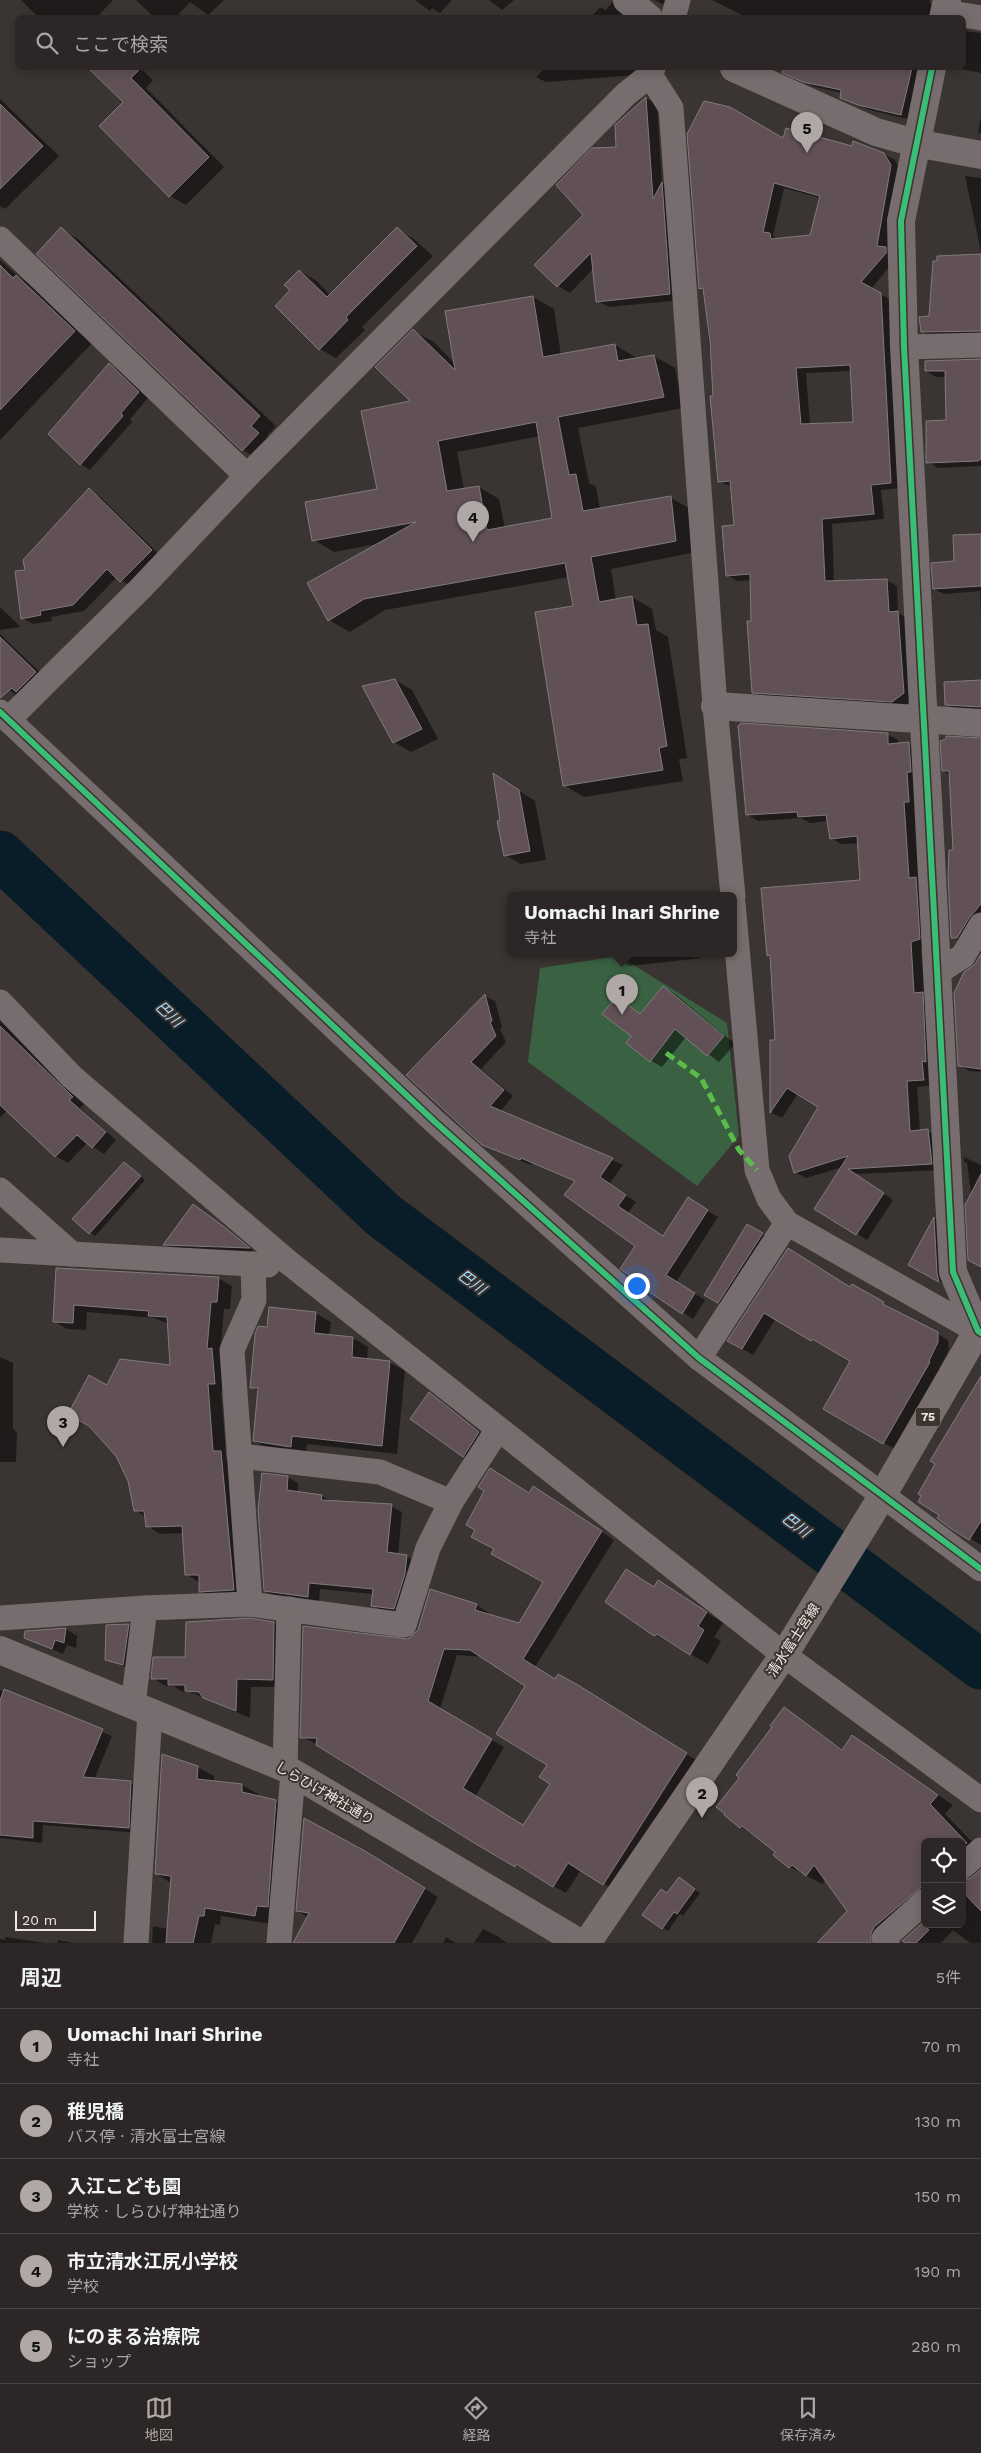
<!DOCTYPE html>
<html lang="ja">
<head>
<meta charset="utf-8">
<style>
  :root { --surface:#2c2726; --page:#383332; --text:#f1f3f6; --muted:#a6a5a7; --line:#484443; --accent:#afa8a6 }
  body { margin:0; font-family:"Work Sans","Noto Sans JP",sans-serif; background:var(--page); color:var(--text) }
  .controls { position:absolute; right:15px; bottom:15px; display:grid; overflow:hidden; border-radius:8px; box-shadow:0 2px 12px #0003 }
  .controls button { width:45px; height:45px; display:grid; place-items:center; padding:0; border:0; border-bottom:1px solid var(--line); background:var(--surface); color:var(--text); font:25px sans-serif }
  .scale { position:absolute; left:15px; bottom:12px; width:81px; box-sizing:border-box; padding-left:5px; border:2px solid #eee7e5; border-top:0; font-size:14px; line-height:18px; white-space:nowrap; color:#eee7e5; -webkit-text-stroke:4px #3d332f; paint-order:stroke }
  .you { position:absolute; left:636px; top:1285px; width:18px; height:18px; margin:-12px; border:4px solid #fff; border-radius:50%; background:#1a73e8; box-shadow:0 0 0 8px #1a73e833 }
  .badge { display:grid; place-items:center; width:32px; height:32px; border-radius:50%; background:var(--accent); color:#111; font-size:16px; font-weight:700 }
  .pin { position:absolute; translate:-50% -41px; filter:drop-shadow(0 1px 2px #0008) }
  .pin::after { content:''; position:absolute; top:26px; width:18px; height:15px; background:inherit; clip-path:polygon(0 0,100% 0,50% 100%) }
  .popup { position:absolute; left:507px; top:892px; width:230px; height:65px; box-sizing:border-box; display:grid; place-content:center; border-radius:8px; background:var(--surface); filter:drop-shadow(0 1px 4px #0005); font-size:16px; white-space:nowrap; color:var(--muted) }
  .popup b { font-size:19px; color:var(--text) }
  .popup::after { content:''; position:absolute; left:50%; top:100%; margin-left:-10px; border:10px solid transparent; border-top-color:var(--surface) }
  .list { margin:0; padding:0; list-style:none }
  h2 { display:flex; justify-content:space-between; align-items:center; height:65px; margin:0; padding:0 20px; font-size:21px }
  h2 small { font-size:16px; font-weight:400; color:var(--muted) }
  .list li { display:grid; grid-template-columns:32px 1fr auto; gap:15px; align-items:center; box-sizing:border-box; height:75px; padding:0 20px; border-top:1px solid var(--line) }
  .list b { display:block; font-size:19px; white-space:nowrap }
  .list p { margin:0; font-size:16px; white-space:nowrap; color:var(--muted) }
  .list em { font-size:16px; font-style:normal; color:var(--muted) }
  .icon { flex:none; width:28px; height:28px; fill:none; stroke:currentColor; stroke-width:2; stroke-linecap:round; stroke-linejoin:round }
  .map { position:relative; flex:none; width:981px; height:1943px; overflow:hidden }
  .search { position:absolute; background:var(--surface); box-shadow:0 2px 12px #0003; left:15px; right:15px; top:15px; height:55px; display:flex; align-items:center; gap:12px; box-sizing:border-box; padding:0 18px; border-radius:8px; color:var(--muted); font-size:19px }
  .sheet { height:440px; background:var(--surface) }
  nav { display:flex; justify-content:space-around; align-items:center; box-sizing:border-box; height:70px; border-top:1px solid var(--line); background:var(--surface); font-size:14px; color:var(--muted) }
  nav a { display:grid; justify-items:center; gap:2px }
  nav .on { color:var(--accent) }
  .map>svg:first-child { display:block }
</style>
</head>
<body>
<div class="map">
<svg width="981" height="1943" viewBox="0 0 981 1943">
  <rect width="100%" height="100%" fill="#3a3432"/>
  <path fill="#3a6142" d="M619 956 727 1023 739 1136 697 1186 528 1062 540 968Z"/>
  <g fill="#0007" fill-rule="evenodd">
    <path d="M21 0H113L96 18H39Z"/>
    <path d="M136 0H224L208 15 190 2 175 18H155Z"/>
    <path d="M415 0H452L440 13 432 8 430 11Z"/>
    <path d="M489 0H514L502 10Z"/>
    <path d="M655 0H674L662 4Z"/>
    <path d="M712 0H930V3L936 7 935 18H748Z"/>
    <path d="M612 2 622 8 626 17 590 18 600 7 606 10Z"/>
    <path d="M964 31 981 33V73L956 68H964Z"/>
    <path d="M90 68H140L153 80 146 88 224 167 186 205 170 196 125 102Z"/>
    <path d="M545 68H643L636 75 546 82 536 77Z"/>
    <path d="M777 68H924L911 120 870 110 852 103 841 97 842 93 815 87Z"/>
    <path d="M646 98 657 105 662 183 673 189 681 300 609 307 597 301 594 268 570 293 558 286 536 265 585 215 618 148Z"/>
    <path d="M0 99 59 156 5 209 0 206Z"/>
    <path d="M981 117V134L978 132Z"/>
    <path d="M784 140 884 154 895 160 901 172 887 249 896 254V259L871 289 891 300 901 488 881 490 884 519 832 524 834 582 886 580 897 586 898 613 908 619 914 699 903 707 764 698 753 692 751 580 737 581 727 575 735 526 732 487 719 481 714 397 704 291 700 288ZM784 188 821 198 811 236 778 239 773 236ZM851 371 855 423 810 425 806 373Z"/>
    <path d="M965 176 981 178V252Z"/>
    <path d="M61 229 78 239 276 426 267 436 275 444 260 460 243 450Z"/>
    <path d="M397 229 414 239 433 256 362 327 365 330 336 358 320 349 291 290 300 271 317 281 330 295Z"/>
    <path d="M981 256V336L933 337 922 331 920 318 930 317Z"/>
    <path d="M0 260 19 277 35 287 93 342 0 440Z"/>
    <path d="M533 297 554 309 561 355 615 345 635 357 636 359 654 356 675 368 683 408 578 428 589 483 596 487 600 509 671 498 691 509 696 552 611 569 616 600 632 597 652 609 656 630 668 637 687 758 679 759 683 781 584 797 564 785 574 607 569 577 385 610 350 632 329 620 308 583 377 544 334 552 314 540 378 490 412 402 413 331 434 342 455 364ZM540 436 554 519 505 528 499 499 479 487 464 489 457 452Z"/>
    <path d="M981 361V466L938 468 928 462 948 421 946 377H936L926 371Z"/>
    <path d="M109 365 118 370 148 398 130 419 132 422 90 470 81 464 49 434Z"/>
    <path d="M89 490 100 497 162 557 132 587 117 577 84 611 51 617 52 621 33 624 22 618 26 571Z"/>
    <path d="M981 536V622L980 591 944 594 934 589 955 562Z"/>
    <path d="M0 607 21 627 0 630Z"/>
    <path d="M0 634 47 679 20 698 0 683Z"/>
    <path d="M395 680 412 690 438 739 411 752 394 742Z"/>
    <path d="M981 682V712L957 710 946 704Z"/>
    <path d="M887 734 898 740V744H909L920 750 930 944 921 948 924 995 933 1000 934 1085 917 1087 920 1131H927L938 1137 942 1170 856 1174 893 1200 867 1240 816 1208 843 1167 806 1178 795 1172 820 1107 798 1093 782 1118 772 1113 771 1041H776L771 957 768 955 862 881 859 843 841 844 831 838 828 821 810 823 801 818 758 821 748 815Z"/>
    <path d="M981 738V921L962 943 952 937 954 851 950 775 943 771Z"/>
    <path d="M495 775 535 801 546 860 521 864 505 855Z"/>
    <path d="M623 954H700L701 958 629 966 618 960Z"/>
    <path d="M981 956V1072L969 1071 959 1065 976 964Z"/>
    <path d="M664 987 675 994 735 1044 719 1062 686 1037 662 1067 650 1060 633 1036 617 998 641 1015Z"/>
    <path d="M485 996 495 1001 502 1027 500 1029 506 1042 481 1069 513 1096 500 1112 623 1165 609 1184 636 1202 628 1213 664 1237 698 1205 718 1217 676 1282 705 1300 693 1319 640 1284 637 1246 576 1181 532 1163 531 1165 494 1150 483 1144 408 1075Z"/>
    <path d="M0 1020 84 1104 80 1108 116 1140 104 1154 87 1143 68 1163 56 1156 8 1110 0 1117Z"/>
    <path d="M964 1157 981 1165V1266L967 1163 964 1162Z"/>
    <path d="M125 1163 145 1180 95 1236 74 1219Z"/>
    <path d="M202 1211 256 1253 173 1249 165 1244Z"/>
    <path d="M935 1218 946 1224 950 1287 909 1265Z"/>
    <path d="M748 1225 774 1241 729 1309 718 1302Z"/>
    <path d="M788 1250 851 1288 852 1285 948 1340 949 1349 939 1369 941 1370 895 1449 825 1409 852 1361 824 1345 823 1346 776 1318 753 1355 729 1341Z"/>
    <path d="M57 1269 218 1278 232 1286 230 1309H224L220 1355 228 1391H221L226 1455 234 1460 247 1597 214 1599 200 1591V1583L186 1574 184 1533 160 1534 147 1526 146 1517 135 1510 107 1386 171 1366 169 1324 154 1318 87 1312 86 1330 67 1329 54 1321Z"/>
    <path d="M315 1313 331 1322 329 1336 353 1338 368 1347 367 1360 389 1362 405 1371 397 1454 307 1444 306 1455 270 1450 254 1441 259 1391 252 1387 268 1328Z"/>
    <path d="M0 1357 13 1363V1429L17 1432 16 1462H0Z"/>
    <path d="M981 1387V1545L951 1527Z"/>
    <path d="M429 1394 490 1439 475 1462 464 1456Z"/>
    <path d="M287 1477 298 1483V1493L322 1496 332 1502 391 1506 402 1512 398 1555 406 1556 417 1562 405 1615 383 1612 372 1605 373 1594 320 1589 319 1603 276 1597 265 1591Z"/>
    <path d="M530 1494 546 1495 614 1540 535 1667 556 1680 591 1694 699 1762 616 1891 581 1870 566 1893 477 1843 317 1744 301 1737 409 1640 476 1605 489 1613 488 1615 519 1625 545 1582ZM457 1655 483 1657 526 1686 548 1764 551 1784 524 1827 475 1797 504 1747 440 1709Z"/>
    <path d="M659 1581 723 1623 714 1637 721 1641 708 1664 654 1634 655 1588Z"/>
    <path d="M274 1623 288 1631 287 1687H251L250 1718 190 1692H183L173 1686H166L152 1678 187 1658Z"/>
    <path d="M128 1625 140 1631 135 1671 106 1659Z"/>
    <path d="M66 1629 77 1636 76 1648 67 1645 63 1654 25 1637Z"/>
    <path d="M0 1690 112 1736 94 1780 131 1783 141 1788 138 1833 43 1825 42 1843 0 1838Z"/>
    <path d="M784 1709 844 1750 853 1737 953 1805 945 1814 981 1851 964 1871V1880L965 1882 981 1871V1943H970L953 1930 941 1943H902L925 1921V1924H962V1842H925V1906L887 1943H832L848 1911 826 1880 822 1884 790 1867 777 1852 741 1827V1777Z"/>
    <path d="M163 1755 197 1767 214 1776V1782L242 1785 258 1794V1797L276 1801 292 1810 272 1924 221 1916 220 1925 215 1924 211 1943H152L153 1926 168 1929 171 1883 156 1874Z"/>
    <path d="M379 1860 438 1897 412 1943H294L307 1917 297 1911Z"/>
    <path d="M684 1882 700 1893 683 1916 680 1914 668 1931 663 1928 667 1893Z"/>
    <path d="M483 1929 497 1936 507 1943H474Z"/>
    <path d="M5 1937 45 1943H0V1939L5 1940Z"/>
    <path d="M446 1937 456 1943H443Z"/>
    <path d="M58 1940 73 1943H57Z"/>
  </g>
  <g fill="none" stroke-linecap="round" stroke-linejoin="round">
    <path stroke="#091d29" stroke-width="49" d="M0 855 383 1215 981 1665"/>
  </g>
  <g fill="#615156" stroke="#807b7b" fill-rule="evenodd">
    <path d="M88 68H141L131 78 209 157 169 197 99 126 123 102Z"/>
    <path d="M783 68H912L901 115 858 105 840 98 841 90 803 82 782 73Z"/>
    <path d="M646 97 653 199 662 182 670 294 596 302 591 253 557 287 534 265 583 215 556 185 592 148 616 147 615 125Z"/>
    <path d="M704 101 730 107 783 138 786 128 852 146 853 141 884 153 891 165 877 246 886 247V253L861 282 881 293 891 483 871 485 874 514 822 519 825 581 887 579 889 612 898 611 904 693 892 702 752 693 747 621H751L750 574 726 576 722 526 734 525 730 481 718 482 710 396H713L710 342 703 288 699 289 687 134ZM774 183 820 196 810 235 771 239 770 233 763 232ZM850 365 853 422 801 424 796 368Z"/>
    <path d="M0 104 43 146 0 189Z"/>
    <path d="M61 227 260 416 251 426 259 433 242 451 36 254Z"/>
    <path d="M397 227 417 246 346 317 348 320 319 350 275 306 290 290 284 285 299 270 327 297Z"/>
    <path d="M981 254V331L921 332 919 317 929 316 933 261H937V256Z"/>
    <path d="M0 265 13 278 16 275 75 331 0 410Z"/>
    <path d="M533 296 543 357 615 344 618 361 654 355 664 397 558 417 569 475 576 474 583 511 671 496 676 541 591 557 599 602 632 596 637 625 648 624 667 746 659 748 663 770 563 786 535 612 573 606 565 563 364 599 328 621 307 583 416 522 312 541 305 502 377 489 361 411 410 401 375 367 413 329 455 370 445 311ZM536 422 552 518 487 530 479 486 447 491 438 441Z"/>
    <path d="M981 359V459L978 461 926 463V421L946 420 945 371H925V361Z"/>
    <path d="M109 363 139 392 121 413 123 416 80 465 48 434Z"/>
    <path d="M89 488 152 550 120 582 107 569 73 605 40 611 41 615 21 619 15 571 25 570 23 560Z"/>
    <path d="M981 534V586L933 589 931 563 954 561 953 535Z"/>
    <path d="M0 637 36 672 16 692 12 688 0 698Z"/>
    <path d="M395 679 422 729 393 743 362 686Z"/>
    <path d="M981 680V707L945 705 944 682Z"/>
    <path d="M741 723 888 733V744L909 742 911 772H907L909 802H904L909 878 916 877 920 939 911 942 914 993 923 992 926 1062 922 1061 924 1080 907 1081 910 1131 928 1129 932 1164 848 1169 884 1193 856 1235 814 1209 848 1156 794 1173 789 1156 818 1107 787 1088 770 1113V1040H775L770 955 767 956 761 888 860 880 857 836 830 839 826 815 798 817 797 812 746 815 738 726Z"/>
    <path d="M946 736 981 738V904L969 918 957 938H951L948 876 949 850H953L949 771H942L940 741 946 739Z"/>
    <path d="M493 773 519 790 530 851 504 856 497 821 500 820Z"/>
    <path d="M981 954V1069L958 1066 954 993 964 972 975 964Z"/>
    <path d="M663 986 724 1036 707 1056 675 1029 650 1062 626 1043 631 1036 602 1014 617 996 640 1014Z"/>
    <path d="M485 994 492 1021 490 1022 496 1036 471 1062 504 1090 490 1106 613 1158 600 1177 626 1195 618 1206 663 1236 688 1197 708 1210 666 1275 695 1293 682 1314 639 1285 640 1282 620 1269 635 1246 564 1195 575 1181 521 1158 520 1160 482 1145 406 1075Z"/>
    <path d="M0 1026 73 1097 69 1100 106 1132 92 1148 77 1135 55 1157 0 1105Z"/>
    <path d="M124 1162 141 1176 89 1234 72 1219Z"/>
    <path d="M981 1174V1267L968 1260 965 1205Z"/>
    <path d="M193 1204 223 1226 250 1248 163 1245Z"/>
    <path d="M934 1217 937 1273 939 1282 908 1265Z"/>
    <path d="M747 1224 763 1233 718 1303 704 1295Z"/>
    <path d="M788 1248 850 1287 852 1284 884 1302 883 1304 938 1332V1342L929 1361 930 1362 883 1444 823 1409 850 1361 812 1339 811 1341 764 1313 742 1349 727 1341Z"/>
    <path d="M56 1268 219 1277 217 1302H211L207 1349 212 1348 215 1384H208L213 1451H221L234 1590 199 1592V1575H185L182 1526 146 1527 144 1511H134L128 1481 116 1456 89 1426 68 1414 89 1375 107 1385 120 1359 170 1365 167 1317 148 1316 149 1311 74 1305 73 1323 53 1322Z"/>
    <path d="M269 1307 316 1312 314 1333 353 1337 352 1357 390 1361 382 1446 292 1436 291 1447 253 1441 258 1388H250L255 1334 258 1326 267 1327Z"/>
    <path d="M981 1376V1521L969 1540 950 1528 937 1518 939 1515 918 1502 921 1496 918 1494 935 1464 930 1461Z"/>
    <path d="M429 1392 479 1432 463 1457 410 1419Z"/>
    <path d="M490 1468 529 1493 533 1486 602 1531 523 1659 555 1679 558 1674 578 1685 687 1753 603 1885 568 1863 553 1887 516 1864 515 1867 476 1844 316 1745 317 1738H300L303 1626 408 1639 418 1630 430 1589 477 1604 475 1610 519 1623 543 1582 491 1554 494 1549 471 1537 475 1530 466 1525 484 1491 478 1487ZM444 1649 470 1650 525 1686 496 1734 547 1765 539 1777 550 1784 523 1825 463 1788 492 1739 428 1701Z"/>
    <path d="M262 1473 288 1476 287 1490 322 1495 321 1500 392 1504 387 1552 407 1555 405 1574 394 1609 371 1606 373 1589 309 1583 308 1597 264 1591 258 1509Z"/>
    <path d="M626 1569 654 1587 658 1580 707 1612 698 1626 704 1630 690 1655 657 1634 654 1636 605 1602Z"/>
    <path d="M249 1618 274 1622 273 1680 237 1679 236 1711 203 1698 199 1692 185 1691V1685H168V1679H151L153 1657H185L186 1622Z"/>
    <path d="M129 1624 123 1665 105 1660 106 1625Z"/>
    <path d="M66 1628 64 1643 55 1640 52 1649 24 1638 25 1631Z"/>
    <path d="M4 1689 103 1729 83 1777 131 1781 129 1828 33 1821V1838L0 1835V1701Z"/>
    <path d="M784 1707 842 1750 852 1735 938 1795 930 1804 967 1843 962 1847V1842H925V1884L874 1927 871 1933V1943H817L847 1911 814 1865 806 1876 792 1865 789 1868 773 1855 775 1852 742 1826 740 1828 724 1815 725 1814 716 1807 739 1778 736 1775 772 1727 770 1726Z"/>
    <path d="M162 1754 198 1766 197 1779 242 1784V1792L276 1800 268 1907 257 1906 255 1916 205 1908 204 1916H199L193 1943H166L171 1876 155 1874Z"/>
    <path d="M304 1818 365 1851 425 1888 394 1943H293L309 1913 296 1911Z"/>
    <path d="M981 1869V1911L962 1891V1881L971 1878Z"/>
    <path d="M679 1877 695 1889 677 1914 674 1912 662 1929 642 1915 661 1889 667 1893Z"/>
    <path d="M922 1923 929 1930 916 1943H905L902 1941Z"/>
  </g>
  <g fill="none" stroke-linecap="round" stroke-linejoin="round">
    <g stroke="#786d6e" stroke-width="25">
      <path d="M945 12 981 18"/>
      <path d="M673 18 678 0"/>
      <path d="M650 75 671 108 715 706 733 896"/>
      <path d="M0 239 247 476"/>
      <path d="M904 347 981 345"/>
      <path d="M0 712 435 1122 699 1358 981 1569"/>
      <path d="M8 720 141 588 247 476 626 94 650 75 653 68"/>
      <path d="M733 903 757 1170 769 1199 787 1223 981 1333"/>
      <path d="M938 972 963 956 981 925"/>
      <path d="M0 1002 72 1077 288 1262 784 1655 981 1800"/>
      <path d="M0 1190 72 1254"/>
      <path d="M0 1250 268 1265"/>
      <path d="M699 1358 787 1223"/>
      <path d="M239 1456 380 1472 451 1502"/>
      <path d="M250 1604 232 1350 254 1300 253 1264"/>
      <path d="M0 1618 145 1608 250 1604 404 1625 428 1548 451 1502 498 1429"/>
      <path d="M133 1705 145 1608"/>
      <path d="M285 1768 289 1609"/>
      <path d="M962 1867 981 1850"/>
      <path d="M136 1943 150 1712"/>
      <path d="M279 1943 293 1773"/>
      <path d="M887 1943 884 1938 925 1901"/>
    </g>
    <g stroke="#786d6e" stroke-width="28">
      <path d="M627 0 649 18"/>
      <path d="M943 18 947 0"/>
      <path d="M734 68 876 132 915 143 981 155"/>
      <path d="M932 68 901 221 904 347 953 1272 978 1331"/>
      <path d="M715 706 981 723"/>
      <path d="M0 1650 285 1768 580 1943"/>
    </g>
    <path stroke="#786e6e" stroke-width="28" d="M587 1943 789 1647 878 1503 981 1325"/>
    <path stroke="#5cbc4b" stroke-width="5" stroke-dasharray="10 5" stroke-linecap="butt" d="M666 1053 701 1078 739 1150 757 1170"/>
    <defs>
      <g id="cycleway">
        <path d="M932 68 901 221 904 347 953 1272 978 1331 981 1333"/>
        <path d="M0 712 435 1122 699 1358 981 1569"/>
      </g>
    </defs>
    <use href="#cycleway" stroke="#3d332f" stroke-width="9"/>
    <use href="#cycleway" stroke="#3abd76" stroke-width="6"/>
  </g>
  <g text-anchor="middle" stroke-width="4" stroke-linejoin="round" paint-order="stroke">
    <rect fill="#3d332f" stroke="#b9b1ae" stroke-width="1" x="915.5" y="1407.5" width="25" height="19" rx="4"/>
    <g font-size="12" font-weight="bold" fill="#eee7e5">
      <text x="928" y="1421">75</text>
    </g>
    <g font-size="14" fill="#eee7e5" stroke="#3d332f">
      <text transform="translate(793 1640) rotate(-57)" y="5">清水富士宮線</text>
      <text transform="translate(325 1793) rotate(30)" y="5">しらひげ神社通り</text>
    </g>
    <g font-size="15" font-style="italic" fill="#a2dbfe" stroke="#3d332f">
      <text transform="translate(169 1014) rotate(43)" y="5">巴川</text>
      <text transform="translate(472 1282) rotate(37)" y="5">巴川</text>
      <text transform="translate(796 1525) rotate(37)" y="5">巴川</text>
    </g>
  </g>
</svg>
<div class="controls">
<button><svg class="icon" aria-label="locate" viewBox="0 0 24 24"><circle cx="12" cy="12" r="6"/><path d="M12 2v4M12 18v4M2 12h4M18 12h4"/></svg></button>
<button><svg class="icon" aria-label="layers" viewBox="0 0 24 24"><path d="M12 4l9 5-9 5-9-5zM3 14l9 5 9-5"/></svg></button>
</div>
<div class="scale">20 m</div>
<div class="you"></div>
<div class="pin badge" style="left:622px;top:1015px">1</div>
<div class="popup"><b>Uomachi Inari Shrine</b>寺社</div>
<div class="pin badge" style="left:702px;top:1818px">2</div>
<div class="pin badge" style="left:63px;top:1447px">3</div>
<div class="pin badge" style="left:473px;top:542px">4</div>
<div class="pin badge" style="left:807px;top:153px">5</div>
<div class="search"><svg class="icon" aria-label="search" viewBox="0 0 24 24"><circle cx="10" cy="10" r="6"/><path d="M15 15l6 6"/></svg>ここで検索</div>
</div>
<section class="sheet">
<h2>周辺<small>5件</small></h2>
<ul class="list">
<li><span class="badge">1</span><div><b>Uomachi Inari Shrine</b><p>寺社</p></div><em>70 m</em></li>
<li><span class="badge">2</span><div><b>稚児橋</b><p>バス停 · 清水富士宮線</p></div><em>130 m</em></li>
<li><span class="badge">3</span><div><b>入江こども園</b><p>学校 · しらひげ神社通り</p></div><em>150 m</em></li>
<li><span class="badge">4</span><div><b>市立清水江尻小学校</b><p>学校</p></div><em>190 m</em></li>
<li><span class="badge">5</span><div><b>にのまる治療院</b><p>ショップ</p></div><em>280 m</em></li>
</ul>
</section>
<nav>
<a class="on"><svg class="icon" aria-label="map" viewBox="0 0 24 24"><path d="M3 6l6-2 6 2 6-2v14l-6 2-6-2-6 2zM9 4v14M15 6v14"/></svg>地図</a>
<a><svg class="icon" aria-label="directions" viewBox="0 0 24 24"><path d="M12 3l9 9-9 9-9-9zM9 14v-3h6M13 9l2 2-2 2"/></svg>経路</a>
<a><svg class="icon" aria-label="saved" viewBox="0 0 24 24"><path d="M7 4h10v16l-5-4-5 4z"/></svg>保存済み</a>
</nav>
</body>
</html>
